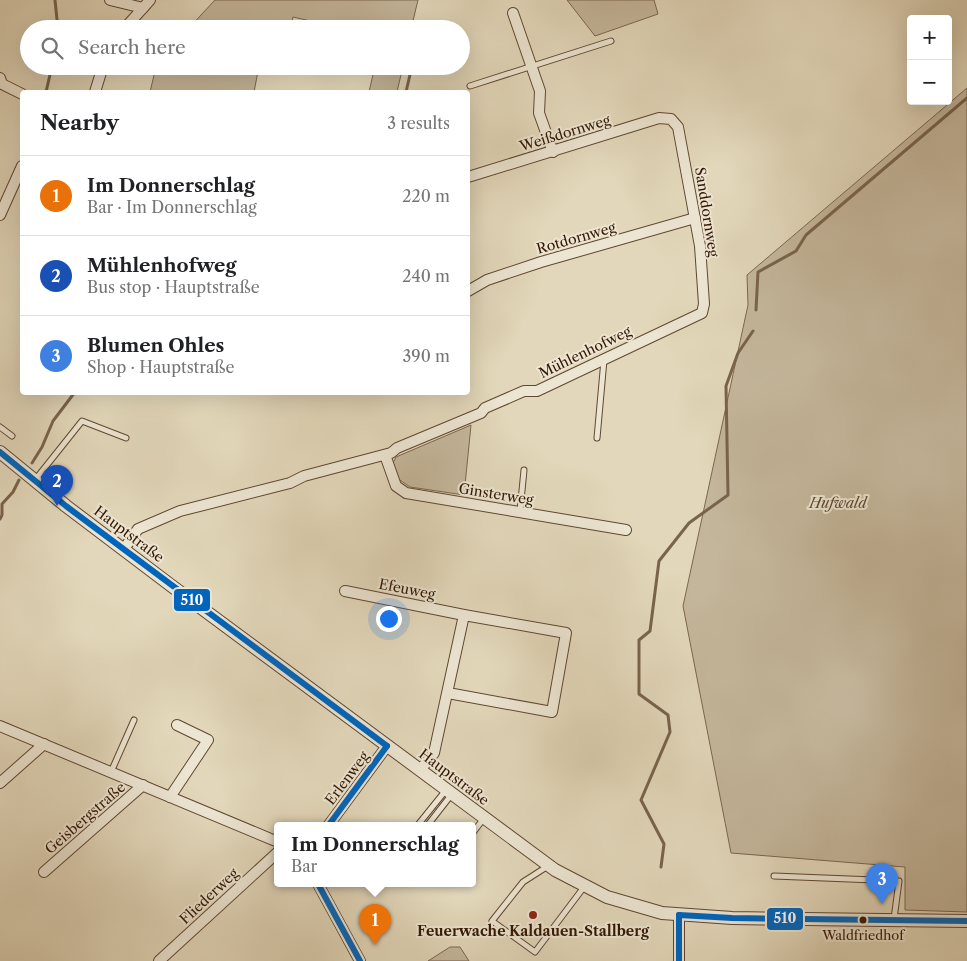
<!DOCTYPE html>
<html lang="en">
<head>
<meta charset="utf-8">
<style>
  :root { --surface:#fff; --page:#f6f6f6; --text:#202124; --muted:#757577; --line:#e0e0e0; --accent:#ea580c }
  body { margin:0; font-family:"Libre Caslon Text",serif; background:var(--page); color:var(--text) }
  .controls { position:absolute; right:15px; top:15px; display:grid; overflow:hidden; border-radius:5px; box-shadow:0 5px 20px #0002 }
  .controls button { width:45px; height:45px; display:grid; place-items:center; padding:0; border:0; border-bottom:1px solid var(--line); background:var(--surface); color:var(--text); font:25px sans-serif }
  .you { position:absolute; left:388px; top:618px; width:18px; height:18px; margin:-12px; border:4px solid #fff; border-radius:50%; background:#1a73e8; box-shadow:0 0 0 8px #1a73e833 }
  .badge { display:grid; place-items:center; width:32px; height:32px; border-radius:50%; background:var(--accent); color:#fff; font-size:16px; font-weight:700 }
  .pin { position:absolute; translate:-50% -41px; filter:drop-shadow(0 1px 2px #0008) }
  .pin::after { content:''; position:absolute; top:26px; width:18px; height:15px; background:inherit; clip-path:polygon(0 0,100% 0,50% 100%) }
  .popup { position:absolute; left:274px; top:822px; width:202px; height:65px; box-sizing:border-box; display:grid; place-content:center; border-radius:5px; background:var(--surface); filter:drop-shadow(0 1px 4px #0005); font-size:16px; white-space:nowrap; color:var(--muted) }
  .popup b { font-size:19px; color:var(--text) }
  .popup::after { content:''; position:absolute; left:50%; top:100%; margin-left:-10px; border:10px solid transparent; border-top-color:var(--surface) }
  .list { margin:0; padding:0; list-style:none }
  h2 { display:flex; justify-content:space-between; align-items:center; height:65px; margin:0; padding:0 20px; font-size:21px }
  h2 small { font-size:16px; font-weight:400; color:var(--muted) }
  .list li { display:grid; grid-template-columns:32px 1fr auto; gap:15px; align-items:center; box-sizing:border-box; height:80px; padding:0 20px; border-top:1px solid var(--line) }
  .list b { display:block; font-size:19px; white-space:nowrap }
  .list p { margin:0; font-size:16px; white-space:nowrap; color:var(--muted) }
  .list em { font-size:16px; font-style:normal; color:var(--muted) }
  .icon { flex:none; width:28px; height:28px; fill:none; stroke:currentColor; stroke-width:2; stroke-linecap:round; stroke-linejoin:round }
  .map { position:relative; flex:none; width:967px; height:961px; overflow:hidden }
  .search { position:absolute; background:var(--surface); box-shadow:0 5px 20px #0002; left:20px; top:20px; width:450px; height:55px; display:flex; align-items:center; gap:12px; box-sizing:border-box; padding:0 18px; border-radius:28px; color:var(--muted); font-size:19px }
  .panel { position:absolute; background:var(--surface); box-shadow:0 5px 20px #0002; left:20px; top:90px; width:450px; height:305px; border-radius:5px }
  .map>svg:first-child { display:block }
</style>
</head>
<body>
<div class="map">
<svg width="967" height="961" viewBox="0 0 967 961">
  <rect width="100%" height="100%" fill="#e2d7ba"/>
  <filter id="stains"><feTurbulence type="fractalNoise" baseFrequency=".004" numOctaves="4"/><feColorMatrix values="0 0 0 0 .2 0 0 0 0 .09 0 0 0 0 .02 0 0 0 .5 -.17"/></filter>
  <radialGradient id="worn" r=".72"><stop offset=".6" stop-color="#630" stop-opacity="0"/><stop offset="1" stop-color="#630" stop-opacity=".3"/></radialGradient>
  <g fill="#c4b69b" stroke="#7c6650">
    <path d="M215 0H418L411 29H346L293 17 290 29H188Z"/>
    <path d="M567 0H654L658 14 595 36Z"/>
    <path d="M159 66H259L254 92H150L155 71H158Z"/>
    <path d="M375 66H403L397 92H369Z"/>
    <path d="M967 88V912L905 910V867L731 853 683 606 748 305 747 275Z"/>
    <path d="M471 425 464 495 410 487 397 478 393 463 396 457Z"/>
    <path d="M450 947H460L469 961H428Z"/>
  </g>
  <g fill="none" stroke-linecap="round" stroke-linejoin="round">
    <g stroke="#79634c" stroke-width="3">
      <path d="M55 0 58 29"/>
      <path d="M419 29V28"/>
      <path d="M46 92 52 66"/>
      <path d="M406 92 412 66"/>
      <path d="M756 310 758 272 796 251 806 235 967 98"/>
      <path d="M32 463 42 447 53 421 75 392"/>
      <path d="M0 519 2 515V504L13 492 19 480"/>
      <path d="M661 867 664 844 641 800 670 732 668 715 639 694V640L650 631 659 561 689 523 728 495 726 386 738 353 753 331"/>
    </g>
    <defs>
      <g id="service">
        <path d="M470 86 611 41"/>
        <path d="M0 427 12 436"/>
        <path d="M597 438 604 360"/>
        <path d="M35 480 82 421 126 438"/>
        <path d="M520 511 524 470"/>
        <path d="M111 772 134 720"/>
        <path d="M417 826 446 790"/>
        <path d="M427 826 452 794"/>
        <path d="M472 834 484 818"/>
        <path d="M548 866 523 882 492 921 535 952 584 887"/>
        <path d="M774 876 899 881 894 919"/>
      </g>
      <g id="minor">
        <path d="M110 0 143 8 150 0"/>
        <path d="M513 13 540 91 539 113 553 152"/>
        <path d="M124 29 143 8"/>
        <path d="M0 78 2 84 22 94"/>
        <path d="M95 92 103 66"/>
        <path d="M0 215 22 166"/>
        <path d="M468 291 487 280 541 262 695 218"/>
        <path d="M385 455 396 486 406 493 626 530"/>
        <path d="M124 549 138 529 180 511 290 483 304 476 391 453 397 448 481 413 485 408 524 391H537L702 313 704 304 700 246 678 127 671 119 659 118 468 177"/>
        <path d="M345 591 464 615"/>
        <path d="M0 726 278 842"/>
        <path d="M420 770 434 753 464 615 566 633 552 712 448 693"/>
        <path d="M0 783 44 744"/>
        <path d="M170 797 208 740 177 725"/>
        <path d="M328 826 387 746"/>
        <path d="M44 872 143 785"/>
        <path d="M318 884 360 961"/>
        <path d="M679 915V961"/>
        <path d="M159 961 278 852"/>
      </g>
      <path id="tertiary" d="M0 452 66 506 173 587 555 870 607 897 662 913 732 918 967 921"/>
    </defs>
    <use href="#service" stroke="#604732" stroke-width="7"/>
    <use href="#minor" stroke="#604732" stroke-width="12"/>
    <use href="#tertiary" stroke="#604732" stroke-width="14"/>
    <use href="#service" stroke="#ece5d2" stroke-width="5"/>
    <use href="#minor" stroke="#ece5d2" stroke-width="10"/>
    <use href="#tertiary" stroke="#ece5d2" stroke-width="12"/>
    <defs>
      <g id="bus-1">
        <path d="M0 452 66 506 387 746"/>
        <path d="M328 826 387 746"/>
        <path d="M318 884 360 961"/>
        <path d="M679 915 732 918 967 921"/>
        <path d="M679 915V961"/>
      </g>
    </defs>
    <use href="#bus-1" stroke="#ece5d2" stroke-width="10"/>
    <use href="#bus-1" stroke="#0065bd" stroke-width="6"/>
  </g>
  <circle fill="#8f2418" stroke="#ece5d2" stroke-width="2" cx="533" cy="915" r="5"/>
  <circle fill="#341704" stroke="#ece5d2" stroke-width="2" cx="863" cy="920" r="4.5"/>
  <g text-anchor="middle" stroke-width="4" stroke-linejoin="round" paint-order="stroke">
    <g font-size="13" fill="#341704" stroke="#ece5d2">
      <text x="863" y="940">Waldfriedhof</text>
    </g>
    <g font-size="14" fill="#341704" stroke="#ece5d2">
      <text transform="translate(565 133) rotate(-17)" y="5">Weißdornweg</text>
      <text transform="translate(707 212) rotate(81)" y="5">Sanddornweg</text>
      <text transform="translate(576 238) rotate(-16)" y="5">Rotdornweg</text>
      <text transform="translate(585 352) rotate(-26)" y="5">Mühlenhofweg</text>
      <text transform="translate(496 494) rotate(9)" y="5">Ginsterweg</text>
      <text transform="translate(129 534) rotate(37)" y="5">Hauptstraße</text>
      <text transform="translate(407 589) rotate(11)" y="5">Efeuweg</text>
      <text transform="translate(454 777) rotate(37)" y="5">Hauptstraße</text>
      <text transform="translate(347 778) rotate(-53)" y="5">Erlenweg</text>
      <text transform="translate(85 818) rotate(-41)" y="5">Geisbergstraße</text>
      <text transform="translate(209 896) rotate(-43)" y="5">Fliederweg</text>
    </g>
    <g font-size="14" font-style="italic" fill="#5f4731" stroke="#ece5d2">
      <text x="838" y="508">Hufwald</text>
    </g>
    <g font-size="14" font-weight="bold" fill="#341704" stroke="#ece5d2">
      <text x="533" y="936">Feuerwache Kaldauen-Stallberg</text>
    </g>
  </g>
  <g stroke="#ece5d2" stroke-width="2">
    <rect x="173" y="588" width="38" height="24" rx="5" fill="#0065bd"/>
    <rect x="766" y="907" width="38" height="24" rx="5" fill="#0065bd"/>
  </g>
  <g font-size="14" text-anchor="middle" font-weight="bold" fill="#fff">
    <text x="192" y="605">510</text>
    <text x="785" y="923">510</text>
  </g>
  <rect width="100%" height="100%" filter="url(#stains)"/>
  <rect width="100%" height="100%" fill="url(#worn)"/>
</svg>
<div class="controls">
<button>+</button>
<button>−</button>
</div>
<div class="you"></div>
<div class="pin badge" style="left:375px;top:945px;background:#e8710a">1</div>
<div class="popup"><b>Im Donnerschlag</b>Bar</div>
<div class="pin badge" style="left:57px;top:506px;background:#1a4fb4">2</div>
<div class="pin badge" style="left:882px;top:904px;background:#3f7fe0">3</div>
<div class="search"><svg class="icon" aria-label="search" viewBox="0 0 24 24"><circle cx="10" cy="10" r="6"/><path d="M15 15l6 6"/></svg>Search here</div>
<section class="panel">
<h2>Nearby<small>3 results</small></h2>
<ul class="list">
<li><span class="badge" style="background:#e8710a">1</span><div><b>Im Donnerschlag</b><p>Bar · Im Donnerschlag</p></div><em>220 m</em></li>
<li><span class="badge" style="background:#1a4fb4">2</span><div><b>Mühlenhofweg</b><p>Bus stop · Hauptstraße</p></div><em>240 m</em></li>
<li><span class="badge" style="background:#3f7fe0">3</span><div><b>Blumen Ohles</b><p>Shop · Hauptstraße</p></div><em>390 m</em></li>
</ul>
</section>
</div>
</body>
</html>
